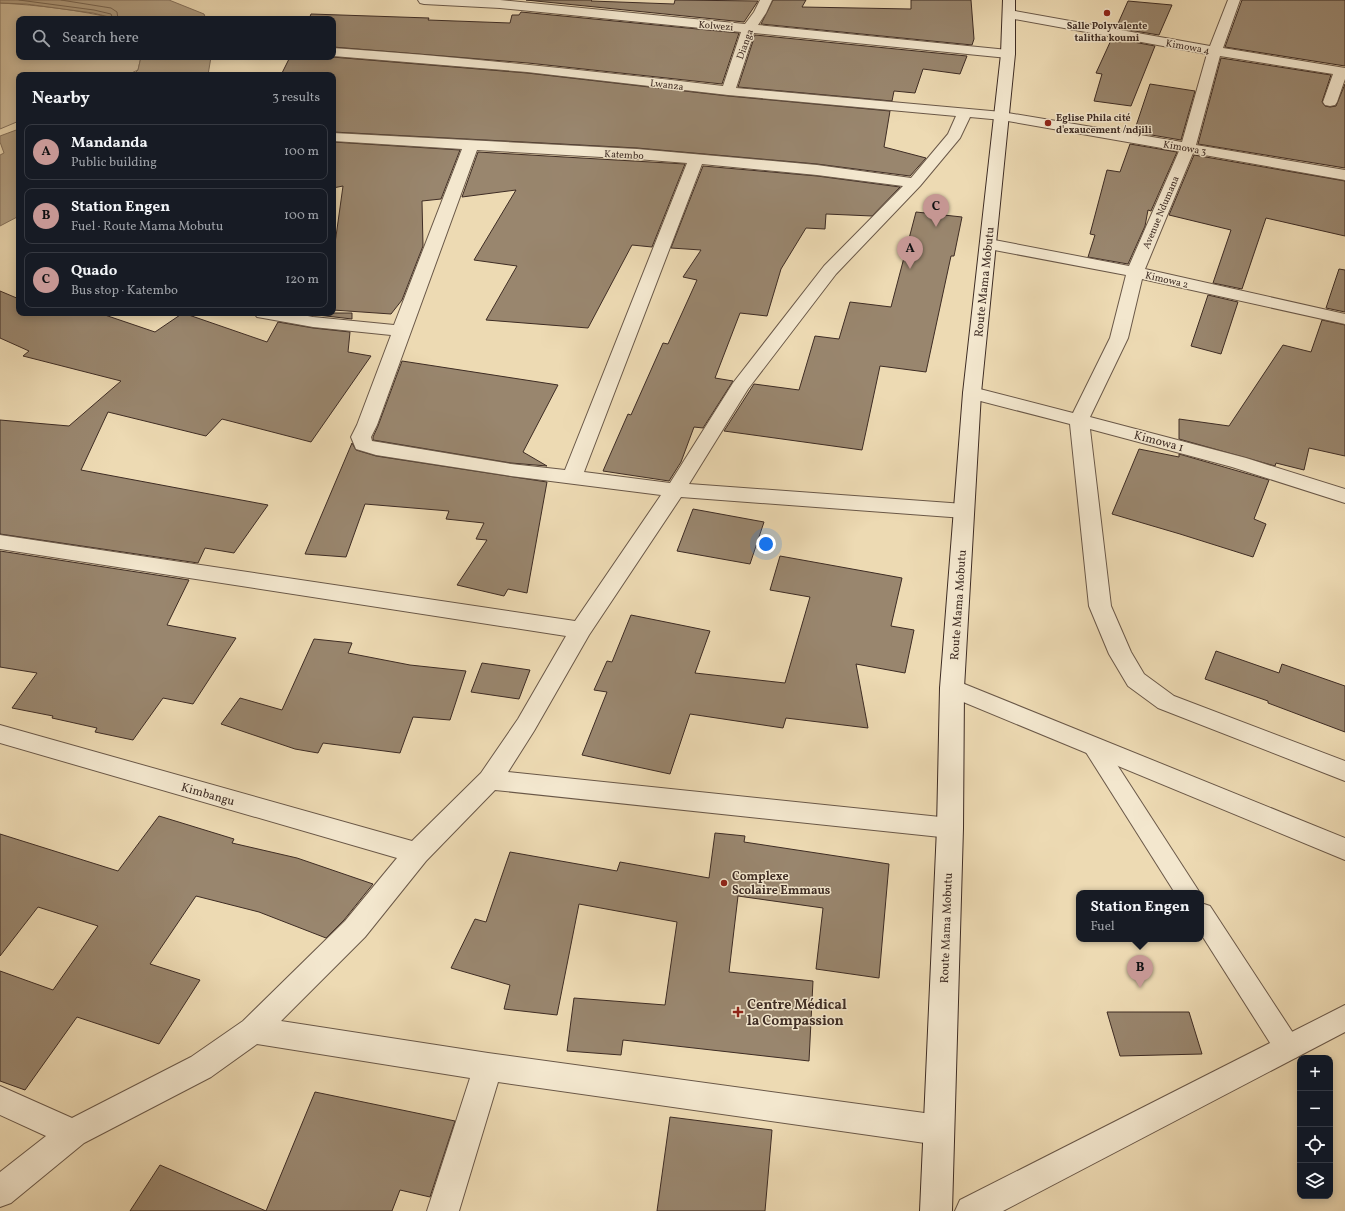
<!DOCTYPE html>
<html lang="en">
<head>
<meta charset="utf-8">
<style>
  :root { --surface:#171b24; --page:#242831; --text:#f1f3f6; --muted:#9ea1a6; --line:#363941; --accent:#c59692 }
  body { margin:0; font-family:Vollkorn,serif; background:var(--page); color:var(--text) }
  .controls { position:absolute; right:12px; bottom:12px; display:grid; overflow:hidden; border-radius:8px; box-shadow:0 2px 10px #0003 }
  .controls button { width:36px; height:36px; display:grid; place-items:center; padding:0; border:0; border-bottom:1px solid var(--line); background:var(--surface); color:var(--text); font:20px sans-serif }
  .you { position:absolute; left:766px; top:544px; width:14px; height:14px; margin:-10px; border:3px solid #fff; border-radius:50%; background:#1a73e8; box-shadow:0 0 0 6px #1a73e833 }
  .badge { display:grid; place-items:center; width:26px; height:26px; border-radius:50%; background:var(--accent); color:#111; font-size:13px; font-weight:700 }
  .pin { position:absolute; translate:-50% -33px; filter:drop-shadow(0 1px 2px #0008) }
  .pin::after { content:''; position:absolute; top:21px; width:14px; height:12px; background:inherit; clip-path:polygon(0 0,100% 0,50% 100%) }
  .popup { position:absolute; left:1076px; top:890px; width:128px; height:52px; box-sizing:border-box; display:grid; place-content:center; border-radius:8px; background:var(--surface); filter:drop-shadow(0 1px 3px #0005); font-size:13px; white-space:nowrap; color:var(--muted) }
  .popup b { font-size:15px; color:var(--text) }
  .popup::after { content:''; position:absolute; left:50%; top:100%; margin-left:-8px; border:8px solid transparent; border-top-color:var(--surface) }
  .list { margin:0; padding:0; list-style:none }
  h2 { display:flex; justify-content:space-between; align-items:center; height:52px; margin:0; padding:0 16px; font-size:17px }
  h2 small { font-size:13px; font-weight:400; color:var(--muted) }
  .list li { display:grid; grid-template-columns:26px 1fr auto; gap:12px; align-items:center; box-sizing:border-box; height:56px; margin:0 8px 8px; padding:0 8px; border:1px solid var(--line); border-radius:8px }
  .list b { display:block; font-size:15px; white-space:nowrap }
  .list p { margin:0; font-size:13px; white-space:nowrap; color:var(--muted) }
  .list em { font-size:13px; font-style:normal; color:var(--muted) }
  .icon { flex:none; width:22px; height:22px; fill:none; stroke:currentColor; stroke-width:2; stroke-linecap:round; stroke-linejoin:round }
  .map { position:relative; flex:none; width:1345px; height:1211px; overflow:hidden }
  .search { position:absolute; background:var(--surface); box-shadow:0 2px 10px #0003; left:16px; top:16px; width:320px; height:44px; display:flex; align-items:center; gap:10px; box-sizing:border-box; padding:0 14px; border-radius:8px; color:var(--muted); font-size:15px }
  .panel { position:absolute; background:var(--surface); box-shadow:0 2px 10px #0003; left:16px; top:72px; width:320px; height:244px; border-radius:8px }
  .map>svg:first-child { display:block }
</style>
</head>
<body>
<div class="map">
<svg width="1345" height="1211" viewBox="0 0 1345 1211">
  <rect width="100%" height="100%" fill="#eddab3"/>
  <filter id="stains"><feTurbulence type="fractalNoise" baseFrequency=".005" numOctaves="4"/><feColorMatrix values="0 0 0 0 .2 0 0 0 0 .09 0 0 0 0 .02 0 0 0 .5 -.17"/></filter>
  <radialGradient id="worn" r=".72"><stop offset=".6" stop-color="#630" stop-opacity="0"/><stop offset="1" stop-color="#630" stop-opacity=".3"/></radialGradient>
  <path fill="#cfbc9b" stroke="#867460" d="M0 3C39 5 79 10 117 19H19V57H141L138 70 127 75H19V121L0 129Z"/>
  <g fill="#b29f82" stroke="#84715c">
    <path d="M0 0H169L204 14 206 19H117L93 13 26 4 0 3Z"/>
    <path d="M141 57H211L208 75H133L138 70Z"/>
    <path d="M19 129V216L0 226V155L4 153 0 142V136Z"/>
  </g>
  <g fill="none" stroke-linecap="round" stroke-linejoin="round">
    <g stroke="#786653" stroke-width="1">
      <path d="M19 0 94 10 111 14 113 19"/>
      <path d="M61 0 111 8 117 12 118 19"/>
    </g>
  </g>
  <g fill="#99866e" stroke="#3e2c24">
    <path d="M526 0H592L591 1 674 4 675 0 758 1 744 22Z"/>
    <path d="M773 0H806L802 7 911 9V0H971L974 39 972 45 761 24Z"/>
    <path d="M1242 0H1345V66L1225 47Z"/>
    <path d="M1128 1 1172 5 1159 35 1116 28Z"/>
    <path d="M521 12 739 33 722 84 528 63 333 47V19H309L311 14 429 18 428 20 510 23 512 15H519Z"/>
    <path d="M755 35 967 56 960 74 923 69 915 93 894 91 892 101 738 87Z"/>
    <path d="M1112 38 1155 46 1131 106 1094 101 1102 74 1096 73Z"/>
    <path d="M290 57H332L527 73 728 96 890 111 884 147 926 158 910 176 817 164 637 148 333 132V75H281Z"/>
    <path d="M1221 58 1331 75 1322 102 1325 106 1330 107 1336 106 1345 84V168L1198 144Z"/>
    <path d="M1150 84 1195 91 1181 140 1134 132Z"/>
    <path d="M333 142 460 150 441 199 422 201 423 246 402 300 391 314 333 310V258L343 186 333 188Z"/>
    <path d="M1130 144 1177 152 1151 211 1148 210 1145 226 1128 264 1088 257 1095 235 1090 234 1107 170 1120 172Z"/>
    <path d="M478 152 685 164 652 247 632 245 588 328 486 320 517 266 474 260 516 190 462 197Z"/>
    <path d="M1194 155 1345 181V236L1266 218 1242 289 1213 283 1231 230 1169 215Z"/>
    <path d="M703 166 817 176 900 187 872 216 826 214 825 229 806 228 781 269 767 316 740 313 715 378 733 381 703 428 694 427 681 462 669 481 603 471 628 414 631 415 663 343 668 344 697 280 683 277 701 250 671 248Z"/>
    <path d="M916 212 962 217 954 256H951L926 372 880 366 862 450 724 431 754 384 799 390 815 336 839 339 850 302 891 307Z"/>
    <path d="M1339 269 1345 270V312L1326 308Z"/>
    <path d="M0 291 19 299V313H99L155 332 183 313 267 342 278 322 313 328 350 332 348 352 371 356 311 442 222 419 206 436 108 412 81 470 268 505 234 553 205 548 198 563 0 534V420L69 426 121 381 23 356 29 351 0 338Z"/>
    <path d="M1208 295 1238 302 1221 354 1191 346Z"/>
    <path d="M300 313H352V319Z"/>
    <path d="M1322 320 1345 325V456L1309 448 1304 470 1276 463 1275 466 1179 439V419L1229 426 1283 345 1311 352Z"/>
    <path d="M402 361 558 385 523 452 547 466 511 463 373 440V437L378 426Z"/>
    <path d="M352 443 356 450 376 456 547 482 527 593 508 589 504 596 457 585 487 540 476 539 484 523 446 519 449 511 365 504 346 557 305 554Z"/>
    <path d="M1139 449 1179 457V454L1269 480 1254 519 1266 524 1253 557 1180 534 1112 514Z"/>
    <path d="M693 509 764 522 750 564 677 551Z"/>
    <path d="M0 551 189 580 167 625 236 638 193 704 163 698 133 740 95 732 97 728 52 718 53 716 12 708 37 673 0 667Z"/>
    <path d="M780 556 902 578 891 626 914 630 905 673 856 664 868 728 786 718 783 728 690 714 670 774 582 755 607 692 594 690 607 661 612 662 631 615 710 631 695 673 785 683 810 597 770 590Z"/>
    <path d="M314 639 352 643 348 653 410 665 466 671 450 720 413 717 400 753 323 743 318 753 295 749 221 724 240 698 282 710Z"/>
    <path d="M1216 651 1279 673 1282 664 1345 686V732L1268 703V701L1205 679Z"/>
    <path d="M482 663 530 670 519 699 471 692Z"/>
    <path d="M159 816 234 839 232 843 297 858 373 884 344 920 326 938 259 912 196 896 150 964 200 980 159 1044 77 1017 25 1090 0 1081V971L53 990 98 926 38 907 0 956V834L118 871Z"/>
    <path d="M715 833 745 836 744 842 889 864 879 978 816 969 823 908 738 896 729 972 813 981 809 1061 623 1040 621 1055 567 1051 574 998 665 1005 677 922 579 904 557 1015 504 1009 510 985 451 968 475 919 486 922 510 852 617 871 620 862 709 878Z"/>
    <path d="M1107 1012H1189L1202 1054 1120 1056Z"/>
    <path d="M315 1092 455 1121 430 1197 400 1190 392 1211H266Z"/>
    <path d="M670 1117 772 1130 765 1211H657Z"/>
    <path d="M160 1165 266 1211H130Z"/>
  </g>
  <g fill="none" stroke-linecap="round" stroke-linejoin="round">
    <defs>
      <g id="lane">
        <path d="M1093 737 1101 740 1200 893H1175L1082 746 1085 740Z"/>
        <path d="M1201 903 1210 906 1297 1039 1301 1048 1297 1057 1288 1060 1279 1057 1201 934Z"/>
      </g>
      <g id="street">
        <path d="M418 0H500L745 24 754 12 760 0H772L766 13 758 25 1008 50 1013 51 1015 54 1013 57 1008 58 754 33 736 88 1002 112 1182 142 1207 54 1009 18 1004 17 1003 14 1004 11 1009 10 1210 46 1228 0H1240L1223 48 1345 68V79L1337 102 1335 105 1330 106 1325 105 1323 102 1333 74 1220 56 1196 145 1345 170V180L1193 153 1145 269 1345 314V324L1142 279 1128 338 1090 417 1246 458 1345 489V503L1232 467 1090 429 1111 606 1131 652 1144 674 1174 696 1345 761V781L1158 708 1128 686 1109 654 1089 606 1070 424 965 397 963 393 965 389 972 387 1073 413 1110 338 1126 275 989 249 983 247 981 244 983 241 989 239 1129 266 1179 151 1002 120 970 117 960 138 920 186 836 274 748 389 689 484 964 504 971 506 974 511 971 516 964 518 681 497 589 635 534 731 508 772 950 818 959 821 963 828 959 835 950 838 495 790 426 861 365 937 281 1021 488 1053 939 1115 950 1120 954 1130 950 1140 939 1145 498 1082 459 1211H427L470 1078 257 1044 211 1077 84 1143 11 1203 0 1207V1172L46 1136 0 1115V1086L72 1118 191 1057 243 1021 345 921 397 858 0 743V725L412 841 481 773 518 719 566 636 0 549V535L575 621 661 495 511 476 376 455 356 449 351 437 357 425 391 335 313 327 263 318 257 317 254 313H292L313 317 394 325 462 149 333 141V133L637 149 817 165 911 178 948 134 956 116 728 95 527 72 333 56V48C463 57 593 71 723 86L741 32 500 8 424 4 420 3ZM477 150 637 159 687 163 565 470 511 464 372 441 371 437 377 425ZM702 164 817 175 903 186 824 266 733 383 670 483 584 472Z"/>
        <path d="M952 679 1345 838V860L944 694 940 688 944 682Z"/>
        <path d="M1345 1005V1032L1003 1211H955L960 1200Z"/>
      </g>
      <path id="secondary" d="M1003 0H1015V54L981 393 964 688 963 828 952 1211H920L937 828 940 688 963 393 1001 54Z"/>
    </defs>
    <use href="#lane" stroke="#6a5848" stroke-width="2"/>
    <use href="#street" stroke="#6a5848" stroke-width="2"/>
    <use href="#secondary" stroke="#3e2c24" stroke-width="2"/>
    <use href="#lane" fill="#f3e7ce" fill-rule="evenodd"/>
    <use href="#street" fill="#f3e7ce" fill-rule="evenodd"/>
    <use href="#secondary" fill="#f3e7ce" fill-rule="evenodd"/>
  </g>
  <g fill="#8f2418" stroke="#f3e7ce" stroke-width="1.5">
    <circle cx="1107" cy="13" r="4"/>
    <circle cx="1048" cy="123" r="4"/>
    <circle cx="724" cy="883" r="4"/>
    <path d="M736 1006h4v4h4v4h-4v4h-4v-4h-4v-4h4z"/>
  </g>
  <g text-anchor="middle" stroke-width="3" stroke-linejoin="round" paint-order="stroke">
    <g font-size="10" fill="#3e2c24" stroke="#f3e7ce">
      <text transform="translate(716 25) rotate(5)" y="4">Kolwezi</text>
      <text transform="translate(744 44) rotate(-70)" y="4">Dianga</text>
      <text transform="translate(1188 46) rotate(10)" y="4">Kimowa 4</text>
      <text transform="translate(667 84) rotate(7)" y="4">Lwanza</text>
      <text transform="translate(1185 147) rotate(10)" y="4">Kimowa 3</text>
      <text transform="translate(624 154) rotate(3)" y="4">Katembo</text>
      <text transform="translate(1160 212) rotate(-67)" y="4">Avenue Ndumana</text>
      <text transform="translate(1167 279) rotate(13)" y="4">Kimowa 2</text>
    </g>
    <g font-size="10" font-weight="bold" fill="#3e2c24" stroke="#f3e7ce">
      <text x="1107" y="29">Salle Polyvalente<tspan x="1107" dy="12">talitha koumi</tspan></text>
      <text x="1056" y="121" text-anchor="start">Eglise Phila cité<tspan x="1056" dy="12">d'exaucement /ndjili</tspan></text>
    </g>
    <g font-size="12" fill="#3e2c24" stroke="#f3e7ce">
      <text transform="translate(984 282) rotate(-84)" y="4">Route Mama Mobutu</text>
      <text transform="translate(1159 441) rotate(15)" y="4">Kimowa 1</text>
      <text transform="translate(958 605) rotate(-86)" y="4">Route Mama Mobutu</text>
      <text transform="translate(208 794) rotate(16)" y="4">Kimbangu</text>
      <text transform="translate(946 928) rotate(-88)" y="4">Route Mama Mobutu</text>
    </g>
    <g font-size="12" font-weight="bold" fill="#3e2c24" stroke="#f3e7ce" text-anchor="start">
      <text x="732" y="880">Complexe<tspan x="732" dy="14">Scolaire Emmaus</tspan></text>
    </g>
    <g font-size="14" font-weight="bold" fill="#3e2c24" stroke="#f3e7ce" text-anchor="start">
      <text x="747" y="1009">Centre Médical<tspan x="747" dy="16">la Compassion</tspan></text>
    </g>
  </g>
  <rect width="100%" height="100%" filter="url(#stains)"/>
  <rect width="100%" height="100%" fill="url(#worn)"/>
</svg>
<div class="controls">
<button>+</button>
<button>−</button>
<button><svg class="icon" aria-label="locate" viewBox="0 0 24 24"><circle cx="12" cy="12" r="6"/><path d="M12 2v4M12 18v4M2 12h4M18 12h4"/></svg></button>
<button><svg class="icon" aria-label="layers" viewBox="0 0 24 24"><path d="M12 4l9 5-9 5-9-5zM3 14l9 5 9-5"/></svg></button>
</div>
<div class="you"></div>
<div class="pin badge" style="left:910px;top:269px">A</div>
<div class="pin badge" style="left:1140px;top:988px">B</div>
<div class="popup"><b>Station Engen</b>Fuel</div>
<div class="pin badge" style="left:936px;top:227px">C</div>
<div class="search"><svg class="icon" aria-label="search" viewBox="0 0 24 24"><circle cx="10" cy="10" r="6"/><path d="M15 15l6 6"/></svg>Search here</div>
<section class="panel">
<h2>Nearby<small>3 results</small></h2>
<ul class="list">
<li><span class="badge">A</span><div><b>Mandanda</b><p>Public building</p></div><em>100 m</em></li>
<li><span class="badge">B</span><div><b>Station Engen</b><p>Fuel · Route Mama Mobutu</p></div><em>100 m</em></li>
<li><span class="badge">C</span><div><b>Quado</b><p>Bus stop · Katembo</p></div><em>120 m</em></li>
</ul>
</section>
</div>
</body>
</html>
